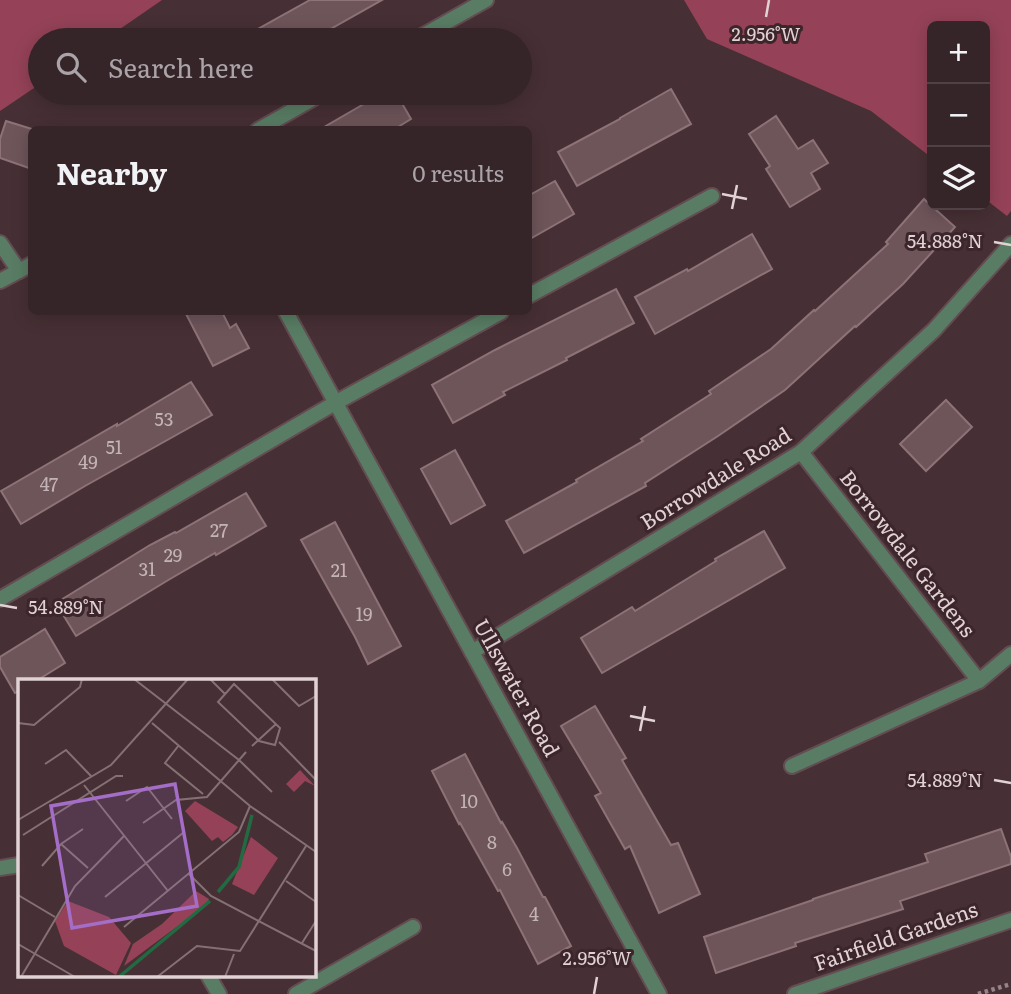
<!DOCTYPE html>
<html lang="en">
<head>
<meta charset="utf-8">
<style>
  :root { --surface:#352428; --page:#3d2c30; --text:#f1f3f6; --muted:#aaa4a8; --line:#4f4145 }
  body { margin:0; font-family:Literata,serif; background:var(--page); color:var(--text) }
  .controls { position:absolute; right:21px; top:21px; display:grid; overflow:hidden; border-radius:10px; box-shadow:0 4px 18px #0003 }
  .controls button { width:63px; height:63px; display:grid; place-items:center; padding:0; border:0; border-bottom:2px solid var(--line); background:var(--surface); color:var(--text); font:35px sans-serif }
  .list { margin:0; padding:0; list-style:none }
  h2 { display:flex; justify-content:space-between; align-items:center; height:91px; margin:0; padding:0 28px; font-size:30px }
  h2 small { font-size:23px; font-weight:400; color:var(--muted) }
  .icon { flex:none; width:38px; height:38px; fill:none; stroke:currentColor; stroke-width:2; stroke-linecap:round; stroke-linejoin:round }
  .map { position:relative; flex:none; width:1011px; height:994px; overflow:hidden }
  .search { position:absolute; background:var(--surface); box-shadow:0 4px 18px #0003; left:28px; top:28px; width:504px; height:77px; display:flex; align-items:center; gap:18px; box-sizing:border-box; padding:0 24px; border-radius:38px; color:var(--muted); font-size:26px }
  .panel { position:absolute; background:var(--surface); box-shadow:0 4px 18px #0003; left:28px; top:126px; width:504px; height:189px; border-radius:10px }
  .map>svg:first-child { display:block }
</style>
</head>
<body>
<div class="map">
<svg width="1011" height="994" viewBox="0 0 1011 994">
  <rect width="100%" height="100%" fill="#473035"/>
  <g fill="#954258">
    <path d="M0 0H162L104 40H40V84L0 111Z"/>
    <path d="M684 0H1011V211L1007 216 985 199V26H932V158L871 111 707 39Z"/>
  </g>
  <g fill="#6e555a" stroke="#8d7378" stroke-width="2">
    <path d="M310 0H382L311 40H238Z"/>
    <path d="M671 89 691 124 577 186 558 152 620 119V118Z"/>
    <path d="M383 93H396L411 119 393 130H319Z"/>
    <path d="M776 116 798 149 813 140 828 163 811 173 820 189 790 207 766 169 770 166 749 134Z"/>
    <path d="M6 121 32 129V169L0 158V139Z"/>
    <path d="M555 181 574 214 528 240V196Z"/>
    <path d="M924 199 955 227 903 284 856 327 855 326 785 390 718 436 645 483 646 486 524 553 506 521 577 482 576 480 643 441 641 439 711 394 709 391 771 349 814 310 815 311 888 244 886 242Z"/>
    <path d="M752 234 772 269 655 334 635 297 687 269 688 271Z"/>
    <path d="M616 289 634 323 566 358 567 360 503 392 505 395 453 423 432 385 495 350Z"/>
    <path d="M185 312H222L230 328 236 324 249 348 213 366Z"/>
    <path d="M191 382 212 415 85 486 21 524 1 491 117 424V426Z"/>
    <path d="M946 400 972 427 926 471 900 444Z"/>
    <path d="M455 450 485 505 451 524 421 469Z"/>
    <path d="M246 493 266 526 216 555 215 553 170 579 76 636 56 603 150 545 175 532 176 533Z"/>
    <path d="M335 522 401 646 368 664 355 637 301 540Z"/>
    <path d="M764 531 785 568 602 673 581 638 632 607 635 611 716 561 715 559Z"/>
    <path d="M45 629 65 663 36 681H19V691L15 693 0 667V657Z"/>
    <path d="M595 706 626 758 622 760 671 845 678 843 700 894 659 913 630 846 625 849 595 796 601 793 561 726Z"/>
    <path d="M465 754 501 823 502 822 517 848 543 897H545L571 946 538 964 500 890 498 891 460 823 459 824 432 771Z"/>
    <path d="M1001 829 1011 857V864L900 901 903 909 795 943 796 946 716 973 704 937 813 900V899L928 862 925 854Z"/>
  </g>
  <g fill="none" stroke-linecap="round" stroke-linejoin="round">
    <defs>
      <g id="minor">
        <path d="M415 40 486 0"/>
        <path d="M258 130 323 93"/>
        <path d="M0 243 19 271"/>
        <path d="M0 281 32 264"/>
        <path d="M528 296 712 196"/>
        <path d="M286 312 659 994"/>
        <path d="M801 452 979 681"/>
        <path d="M0 599 335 403 501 312"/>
        <path d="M472 652 801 452 934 330 1011 244"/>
        <path d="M792 766 979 681 1011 654"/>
        <path d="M0 868 19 865"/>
        <path d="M208 975 219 994"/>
        <path d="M296 994 413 927"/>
        <path d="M795 994 1011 920"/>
      </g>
    </defs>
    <use href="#minor" stroke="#634d52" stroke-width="18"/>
    <path stroke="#978488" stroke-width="4.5" stroke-dasharray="3.5 3.5" stroke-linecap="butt" d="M978 994 1011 984"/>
    <use href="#minor" stroke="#597d64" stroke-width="14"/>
  </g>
  <path fill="none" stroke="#e1d2d5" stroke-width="2.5" d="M766 17 769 0M722 194 747 199M732 209 737 185M994 242 1011 245M0 605 17 608M630 716 655 721M640 731 645 706M994 780 1011 783M594 994 597 977"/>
  <g text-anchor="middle" stroke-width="6" stroke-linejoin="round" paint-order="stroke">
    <g font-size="18" fill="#c4b3b6">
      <text x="164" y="426">53</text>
      <text x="114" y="454">51</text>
      <text x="88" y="469">49</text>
      <text x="49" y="491">47</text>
      <text x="219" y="537">27</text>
      <text x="173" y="562">29</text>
      <text x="147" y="576">31</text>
      <text x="339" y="577">21</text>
      <text x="364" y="621">19</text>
      <text x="469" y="808">10</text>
      <text x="492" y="849">8</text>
      <text x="507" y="876">6</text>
      <text x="534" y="921">4</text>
    </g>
    <g font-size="21" fill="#e1d2d5" stroke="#3c262b">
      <text transform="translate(716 479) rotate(-32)" y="7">Borrowdale Road</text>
      <text transform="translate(907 554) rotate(52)" y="7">Borrowdale Gardens</text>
      <text transform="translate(516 688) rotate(61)" y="7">Ullswater Road</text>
      <text transform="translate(896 937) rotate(-19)" y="7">Fairfield Gardens</text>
    </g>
  </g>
  <g transform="translate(18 679)">
    <rect width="298" height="298" fill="#473035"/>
    <path d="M282 91 297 107 287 102 276 113 268 105ZM177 122 220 148 214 156 205 163 200 158 194 162 167 132ZM233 158 260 179 236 216 214 205ZM178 212 191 220 188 226 106 287 115 265 144 245ZM50 222 91 238 113 264 98 296 46 267 37 242Z" fill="#954258"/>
    <path fill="none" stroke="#226a41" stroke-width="3.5" d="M200 213 221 188 234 136M101 298 192 222"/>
    <path fill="none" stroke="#857175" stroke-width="2" d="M116 0 221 81 254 113M192 0 207 15M254 0 281 27 298 17M216 5 262 49 257 66 241 62 200 23ZM0 44 16 46 62 8 64 0M134 44 232 127 298 173M261 63 298 101M161 66 147 84 185 115M234 67 258 45M27 85 48 71 73 97M66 106 150 212M108 122 129 108 154 140M0 141 93 86 170 0M125 144 158 121 189 118 228 73M5 156 98 97H105M43 165 70 189M24 187 43 165 65 150M170 194 193 217 298 272M268 202 298 223M0 216 37 238M87 218 166 153M106 248 221 153 232 127M284 264 298 242M0 265 57 298M3 298 57 207 106 157M139 298 179 267 222 272 288 167M207 298 216 275"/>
    <path fill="#a46ec8" fill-opacity="0.15" stroke="#a46ec8" stroke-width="3.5" d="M157 105 179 227 54 249 33 127Z"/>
    <rect width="298" height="298" fill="none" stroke="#e1d2d5" stroke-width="3.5"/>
  </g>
  <g font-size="18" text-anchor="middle" fill="#e1d2d5" stroke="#3c262b" stroke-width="6" stroke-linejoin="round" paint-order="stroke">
    <text x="766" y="41">2.956°W</text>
    <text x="945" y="248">54.888°N</text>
    <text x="66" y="614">54.889°N</text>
    <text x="945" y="787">54.889°N</text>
    <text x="597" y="965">2.956°W</text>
  </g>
</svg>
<div class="controls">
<button>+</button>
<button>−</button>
<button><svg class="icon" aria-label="layers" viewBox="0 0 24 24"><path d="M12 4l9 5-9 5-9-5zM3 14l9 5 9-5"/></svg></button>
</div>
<div class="search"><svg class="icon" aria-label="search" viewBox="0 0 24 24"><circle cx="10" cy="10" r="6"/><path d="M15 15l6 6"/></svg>Search here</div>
<section class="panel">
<h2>Nearby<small>0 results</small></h2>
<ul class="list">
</ul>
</section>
</div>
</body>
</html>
